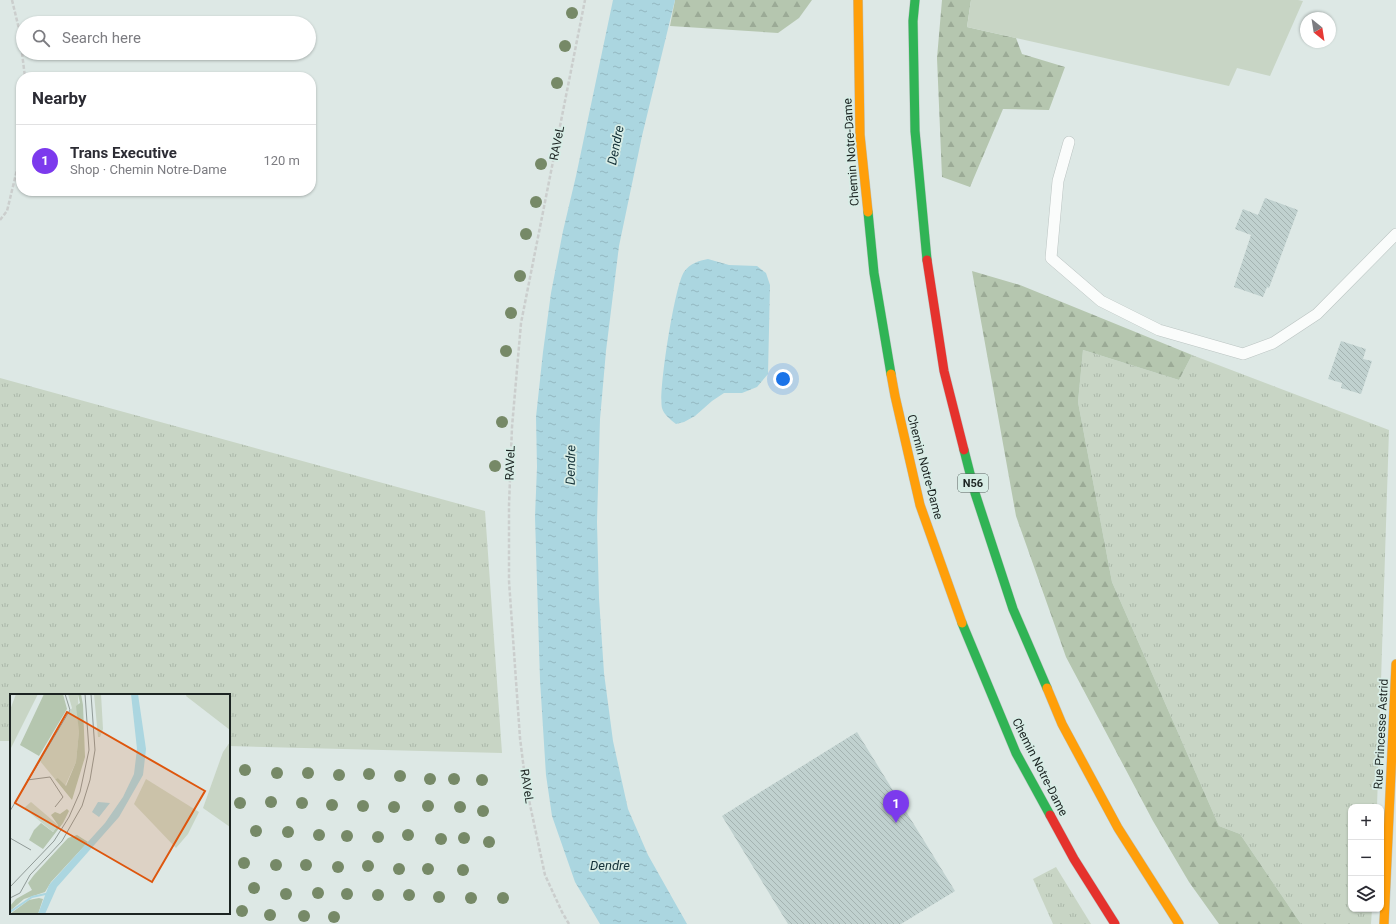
<!DOCTYPE html>
<html lang="en">
<head>
<meta charset="utf-8">
<style>
  :root { --surface:#fff; --page:#f7f7f7; --text:#2b2b33; --muted:#7c7c81; --line:#e1e1e2; --accent:#7c3aed }
  body { margin:0; font-family:Roboto,sans-serif; background:var(--page); color:var(--text) }
  .controls { position:absolute; right:12px; bottom:12px; display:grid; overflow:hidden; border-radius:8px; box-shadow:0 1px 3px #0004 }
  .controls button { width:36px; height:36px; display:grid; place-items:center; padding:0; border:0; border-bottom:1px solid var(--line); background:var(--surface); color:var(--text); font:20px sans-serif }
  .compass { position:absolute; left:1300px; top:12px; width:36px; height:36px; border-radius:50%; background:var(--surface); box-shadow:0 1px 3px #0004; rotate:150deg }
  .you { position:absolute; left:783px; top:379px; width:14px; height:14px; margin:-10px; border:3px solid #fff; border-radius:50%; background:#1a73e8; box-shadow:0 0 0 6px #1a73e833 }
  .badge { display:grid; place-items:center; width:26px; height:26px; border-radius:50%; background:var(--accent); color:#fff; font-size:13px; font-weight:700 }
  .pin { position:absolute; translate:-50% -33px; filter:drop-shadow(0 1px 2px #0008) }
  .pin::after { content:''; position:absolute; top:21px; width:14px; height:12px; background:inherit; clip-path:polygon(0 0,100% 0,50% 100%) }
  .list { margin:0; padding:0; list-style:none }
  h2 { display:flex; justify-content:space-between; align-items:center; height:52px; margin:0; padding:0 16px; font-size:17px }
  h2 small { font-size:13px; font-weight:400; color:var(--muted) }
  .list li { display:grid; grid-template-columns:26px 1fr auto; gap:12px; align-items:center; box-sizing:border-box; height:72px; padding:0 16px; border-top:1px solid var(--line) }
  .list b { display:block; font-size:15px; white-space:nowrap }
  .list p { margin:0; font-size:13px; white-space:nowrap; color:var(--muted) }
  .list em { font-size:13px; font-style:normal; color:var(--muted) }
  .icon { flex:none; width:22px; height:22px; fill:none; stroke:currentColor; stroke-width:2; stroke-linecap:round; stroke-linejoin:round }
  .map { position:relative; flex:none; width:1396px; height:924px; overflow:hidden }
  .search { position:absolute; background:var(--surface); box-shadow:0 1px 3px #0004; left:16px; top:16px; width:300px; height:44px; display:flex; align-items:center; gap:10px; box-sizing:border-box; padding:0 14px; border-radius:22px; color:var(--muted); font-size:15px }
  .panel { position:absolute; background:var(--surface); box-shadow:0 1px 3px #0004; left:16px; top:72px; width:300px; height:124px; border-radius:16px }
  .map>svg:first-child { display:block }
</style>
</head>
<body>
<div class="map">
<svg width="1396" height="924" viewBox="0 0 1396 924">
  <defs>
    <pattern id="grass-tufts" width="24" height="20" patternUnits="userSpaceOnUse"><rect width="24" height="20" fill="#c8d5c5"/><path d="M3 7l-1-3M5 7V3M7 7l1-3M15 17l-1-3M17 17v-4M19 17l1-3" fill="none" stroke="#abb7a9"/></pattern>
    <pattern id="forest-firs" width="22" height="20" patternUnits="userSpaceOnUse"><rect width="22" height="20" fill="#b5c6af"/><path d="M5 1l3.5 6h-7zM16 11l3.5 6h-7z" fill="#9baa96"/></pattern>
    <pattern id="water-ripples" width="26" height="14" patternUnits="userSpaceOnUse"><rect width="26" height="14" fill="#abd6e0"/><path d="M2 4q2-2 4 0t4 0M15 11q2-2 4 0t4 0" fill="none" stroke="#93b8c0"/></pattern>
    <pattern id="building-back-hatch" width="6" height="6" patternUnits="userSpaceOnUse"><rect width="6" height="6" fill="#c0d1cf"/><path d="M-1 5l2 2M0 0l6 6M5-1l2 2" fill="none" stroke="#a4b3b1"/></pattern>
  </defs>
  <rect width="100%" height="100%" fill="#dde8e5"/>
  <g fill="url(#grass-tufts)">
    <path d="M1083 350 1179 380 1192 355 1389 430 1377 807H1351V909H1372L1371 924H1301L1240 834 1219 826 1112 582 1078 402Z"/>
    <path d="M0 378 485 511 502 753 229 746V695H11V741H0Z"/>
    <path d="M1056 867 1091 924H1053L1033 879Z"/>
  </g>
  <g fill="url(#forest-firs)">
    <path d="M675 0H812L799 18 778 33 670 26Z"/>
    <path d="M942 0H971L967 27 1016 38 1022 54 1065 67 1049 110 1003 109 970 187 942 177 937 58Z"/>
    <path d="M972 271 1020 285 1192 355 1179 380 1083 350 1078 402 1112 582 1219 826 1240 834 1301 924H1219L1189 882 1153 821 1066 657 1016 516Z"/>
  </g>
  <path fill="#c8d5c5" d="M971 0H1298L1303 1 1270 76 1237 68 1229 86 967 27Z"/>
  <g fill="url(#water-ripples)">
    <path d="M613 0H675L642 136 619 246 606 351 600 419 597 522 599 598 604 673 613 741 628 809 648 855 687 924H600L575 882 552 816 546 775 540 680 535 517 537 467 536 417 543 352 551 293 563 231 576 176Z"/>
    <path d="M708 259 729 265 757 266 766 273 770 285 768 374 757 387 742 393H724L712 401 695 416 684 422 676 424C670 419 664 415 662 408 658 392 675 284 684 272 690 263 699 261 708 259Z"/>
  </g>
  <g fill="url(#building-back-hatch)">
    <path d="M1265 198 1298 210 1269 288 1267 287 1263 297 1234 287 1251 235 1235 229 1243 209 1258 215Z"/>
    <path d="M1341 341 1366 349 1363 359 1372 361 1361 394 1341 388 1342 383 1328 379Z"/>
    <path d="M857 732 955 891 901 924H788L722 816Z"/>
  </g>
  <g fill="none" stroke-linecap="round" stroke-linejoin="round">
    <defs>
      <path id="lane" d="M1069 142 1058 181 1051 258 1101 301 1159 330 1243 354 1273 343 1317 314 1396 234"/>
      <g id="fast">
        <path d="M915 0 913 21 915 131 927 260"/>
        <path d="M868 212 874 273 891 374"/>
        <path d="M964 450 975 493 1013 609 1047 688"/>
        <path d="M962 623 1016 753 1050 815"/>
      </g>
      <g id="slow">
        <path d="M858 0 860 135 868 212"/>
        <path d="M891 374 895 396 920 505 962 623"/>
        <path d="M1047 688 1062 724 1118 828 1179 924"/>
        <path d="M1384 924 1396 664"/>
      </g>
      <g id="jam">
        <path d="M927 260 944 371 964 450"/>
        <path d="M1050 815 1074 859 1115 924"/>
      </g>
    </defs>
    <use href="#lane" stroke="#bbc4c2" stroke-width="12"/>
    <use href="#fast" stroke="#bbc4c2" stroke-width="10"/>
    <use href="#slow" stroke="#bbc4c2" stroke-width="10"/>
    <use href="#jam" stroke="#bbc4c2" stroke-width="10"/>
    <g stroke="#cbcecd" stroke-width="2.5" stroke-dasharray="4 2" stroke-linecap="butt">
      <path d="M12 0 19 29 25 77"/>
      <path d="M0 220 7 211 21 153"/>
      <path d="M569 924 562 912 545 875 526 786 520 738 509 581V505L512 427 521 323 585 0"/>
    </g>
    <use href="#lane" stroke="#fafcfb" stroke-width="11"/>
    <use href="#fast" stroke="#30b455" stroke-width="9"/>
    <use href="#slow" stroke="#ff9f0a" stroke-width="9"/>
    <use href="#jam" stroke="#e5322d" stroke-width="9"/>
  </g>
  <g fill="#768967">
    <circle cx="572" cy="13" r="6"/>
    <circle cx="565" cy="46" r="6"/>
    <circle cx="557" cy="83" r="6"/>
    <circle cx="541" cy="164" r="6"/>
    <circle cx="536" cy="202" r="6"/>
    <circle cx="526" cy="234" r="6"/>
    <circle cx="520" cy="276" r="6"/>
    <circle cx="511" cy="313" r="6"/>
    <circle cx="506" cy="351" r="6"/>
    <circle cx="502" cy="422" r="6"/>
    <circle cx="495" cy="466" r="6"/>
    <circle cx="245" cy="770" r="6"/>
    <circle cx="277" cy="773" r="6"/>
    <circle cx="308" cy="773" r="6"/>
    <circle cx="369" cy="774" r="6"/>
    <circle cx="339" cy="775" r="6"/>
    <circle cx="400" cy="776" r="6"/>
    <circle cx="430" cy="779" r="6"/>
    <circle cx="454" cy="779" r="6"/>
    <circle cx="482" cy="780" r="6"/>
    <circle cx="271" cy="802" r="6"/>
    <circle cx="240" cy="803" r="6"/>
    <circle cx="302" cy="803" r="6"/>
    <circle cx="332" cy="805" r="6"/>
    <circle cx="363" cy="806" r="6"/>
    <circle cx="428" cy="806" r="6"/>
    <circle cx="394" cy="807" r="6"/>
    <circle cx="460" cy="807" r="6"/>
    <circle cx="483" cy="811" r="6"/>
    <circle cx="256" cy="831" r="6"/>
    <circle cx="288" cy="832" r="6"/>
    <circle cx="319" cy="835" r="6"/>
    <circle cx="408" cy="835" r="6"/>
    <circle cx="347" cy="836" r="6"/>
    <circle cx="378" cy="837" r="6"/>
    <circle cx="464" cy="838" r="6"/>
    <circle cx="441" cy="839" r="6"/>
    <circle cx="489" cy="842" r="6"/>
    <circle cx="244" cy="863" r="6"/>
    <circle cx="276" cy="865" r="6"/>
    <circle cx="306" cy="865" r="6"/>
    <circle cx="368" cy="866" r="6"/>
    <circle cx="338" cy="867" r="6"/>
    <circle cx="399" cy="869" r="6"/>
    <circle cx="428" cy="869" r="6"/>
    <circle cx="463" cy="870" r="6"/>
    <circle cx="254" cy="888" r="6"/>
    <circle cx="318" cy="893" r="6"/>
    <circle cx="286" cy="894" r="6"/>
    <circle cx="347" cy="894" r="6"/>
    <circle cx="378" cy="895" r="6"/>
    <circle cx="409" cy="895" r="6"/>
    <circle cx="439" cy="897" r="6"/>
    <circle cx="471" cy="898" r="6"/>
    <circle cx="503" cy="898" r="6"/>
    <circle cx="242" cy="911" r="6"/>
    <circle cx="270" cy="915" r="6"/>
    <circle cx="304" cy="916" r="6"/>
    <circle cx="334" cy="917" r="6"/>
  </g>
  <g text-anchor="middle" stroke-width="3.5" stroke-linejoin="round" paint-order="stroke">
    <rect fill="#d8ede6" stroke="#54605d" stroke-width="1" x="958" y="474" width="30" height="18" rx="3"/>
    <g font-size="11" font-weight="bold" fill="#1c2422">
      <text x="973" y="487">N56</text>
    </g>
    <g font-size="12" fill="#1c2422" stroke="#d8ede6">
      <text transform="translate(557 143) rotate(-79)" y="4">RAVeL</text>
      <text transform="translate(851 152) rotate(-94)" y="4">Chemin Notre-Dame</text>
      <text transform="translate(510 463) rotate(-88)" y="4">RAVeL</text>
      <text transform="translate(925 467) rotate(75)" y="4">Chemin Notre-Dame</text>
      <text transform="translate(1381 734) rotate(-87)" y="4">Rue Princesse Astrid</text>
      <text transform="translate(1040 767) rotate(63)" y="4">Chemin Notre-Dame</text>
      <text transform="translate(527 786) rotate(81)" y="4">RAVeL</text>
    </g>
    <g font-size="13" font-style="italic" fill="#133037" stroke="#d8ede6">
      <text transform="translate(615 145) rotate(-79)" y="5">Dendre</text>
      <text transform="translate(570 465) rotate(-89)" y="5">Dendre</text>
      <text x="610" y="870">Dendre</text>
    </g>
  </g>
  <g transform="translate(10 694)">
    <rect width="220" height="220" fill="#dde8e5"/>
    <path d="M6 0H28L0 56V16ZM58 0H68L69 37 66 68 55 92 48 84 45 85 30 67 62 14ZM84 0H91L93 35 90 43H88ZM177 0H220V36L176 2ZM220 48V133L193 114 213 58ZM136 85 189 118 178 140 166 154 124 110Z" fill="#c8d5c5"/>
    <path d="M34 0H53L57 15 29 62 10 51ZM68 0H71L73 11 75 63 62 106 45 85 48 84 56 92 66 68 69 37 66 12 70 9ZM57 115 59 117 53 129 33 155 19 146 24 136 31 129 43 138 48 131 41 121 45 118 50 120ZM67 141 78 148 41 188 35 198 14 205 0 217V212L6 205 22 196 18 189 24 181 58 144ZM29 204 33 205 28 220H0L19 206Z" fill="#b5c6af"/>
    <path d="M21 108 48 131 43 138 14 114Z" fill="#c8d5c5"/>
    <path d="M121 0H128L136 55 133 81 109 123 47 193 35 220H28L39 191 95 129 113 103 124 80 127 55ZM88 108 100 109 89 123 82 118Z" fill="#abd6e0"/>
    <path fill="none" stroke="#abd6e0" stroke-width="2" d="M0 218 22 203 40 199"/>
    <path fill="none" stroke="#909a97" stroke-width="1" d="M17 86 40 83 53 103 45 113M0 117 60 16 55 0M0 144 21 156M0 193 44 147 59 123 70 98 79 56 75 0M0 204 10 199 20 181 52 147 72 112 80 86 85 56 81 0"/>
    <path fill="#de560d" fill-opacity="0.15" stroke="#de560d" stroke-width="2" d="M57 18 195 97 142 188 5 109Z"/>
    <rect width="220" height="220" fill="none" stroke="#1c2422" stroke-width="2"/>
  </g>
</svg>
<div class="controls">
<button>+</button>
<button>−</button>
<button><svg class="icon" aria-label="layers" viewBox="0 0 24 24"><path d="M12 4l9 5-9 5-9-5zM3 14l9 5 9-5"/></svg></button>
</div>
<svg class="compass" viewBox="-18 -18 36 36"><path d="M0-13l5 13h-10z" fill="#e53935"/><path d="M0 13l5-13h-10z" fill="#7c7c81"/></svg>
<div class="you"></div>
<div class="pin badge" style="left:896px;top:823px">1</div>
<div class="search"><svg class="icon" aria-label="search" viewBox="0 0 24 24"><circle cx="10" cy="10" r="6"/><path d="M15 15l6 6"/></svg>Search here</div>
<section class="panel">
<h2>Nearby<small></small></h2>
<ul class="list">
<li><span class="badge">1</span><div><b>Trans Executive</b><p>Shop · Chemin Notre-Dame</p></div><em>120 m</em></li>
</ul>
</section>
</div>
</body>
</html>
